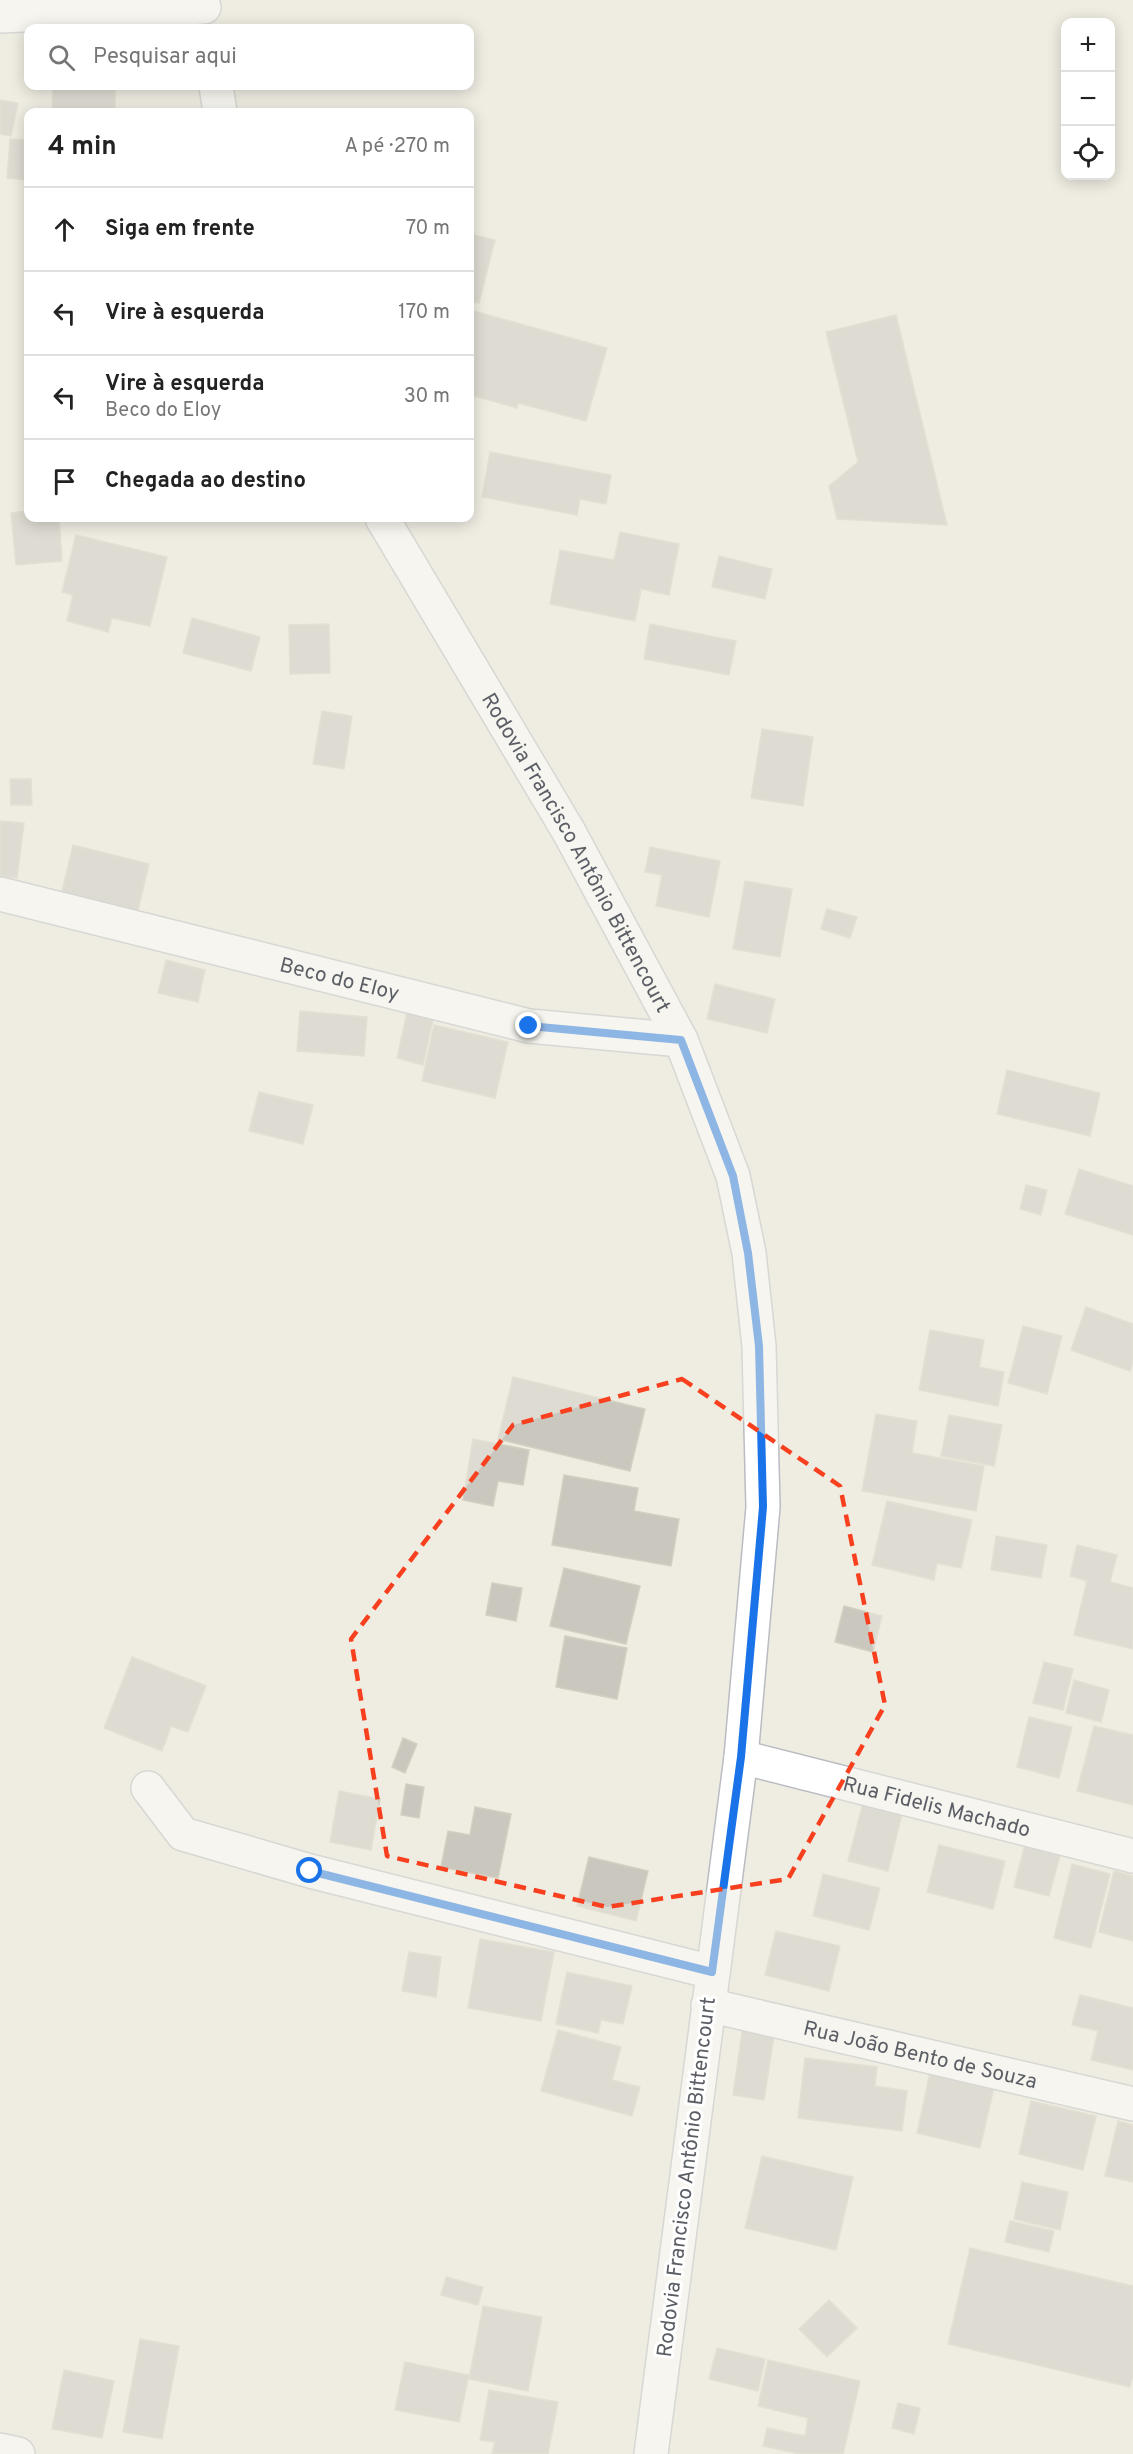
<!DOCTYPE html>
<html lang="pt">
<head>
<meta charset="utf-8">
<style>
  :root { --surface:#fff; --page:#f6f6f6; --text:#222; --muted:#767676; --line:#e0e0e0 }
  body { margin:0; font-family:Overpass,sans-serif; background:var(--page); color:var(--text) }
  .controls { position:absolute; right:18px; top:18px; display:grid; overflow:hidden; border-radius:12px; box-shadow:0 3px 15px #0003 }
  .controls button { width:54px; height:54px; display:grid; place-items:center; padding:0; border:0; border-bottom:2px solid var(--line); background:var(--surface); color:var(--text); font:30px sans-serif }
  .stop { position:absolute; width:18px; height:18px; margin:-14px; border:4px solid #1a73e8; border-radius:50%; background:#fff }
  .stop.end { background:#1a73e8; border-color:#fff; box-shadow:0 2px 6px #0008 }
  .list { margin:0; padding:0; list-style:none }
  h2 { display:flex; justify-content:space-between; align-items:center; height:78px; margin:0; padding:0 24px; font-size:26px }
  h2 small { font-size:20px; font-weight:400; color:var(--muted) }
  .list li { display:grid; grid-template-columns:39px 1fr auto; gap:18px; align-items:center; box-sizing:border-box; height:84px; padding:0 24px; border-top:2px solid var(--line) }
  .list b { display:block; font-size:22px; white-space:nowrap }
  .list p { margin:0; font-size:20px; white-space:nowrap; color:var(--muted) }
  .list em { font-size:20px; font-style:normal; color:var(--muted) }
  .icon { flex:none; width:33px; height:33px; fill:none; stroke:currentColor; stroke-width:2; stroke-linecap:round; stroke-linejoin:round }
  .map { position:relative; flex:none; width:1133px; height:2454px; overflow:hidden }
  .search { position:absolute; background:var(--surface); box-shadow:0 3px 15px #0003; left:24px; top:24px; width:450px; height:66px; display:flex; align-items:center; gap:15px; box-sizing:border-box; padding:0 21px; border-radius:12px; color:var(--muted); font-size:22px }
  .panel { position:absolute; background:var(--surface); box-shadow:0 3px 15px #0003; left:24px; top:108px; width:450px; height:414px; border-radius:12px }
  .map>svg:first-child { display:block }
</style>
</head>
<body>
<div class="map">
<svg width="1133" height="2454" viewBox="0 0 1133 2454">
  <rect width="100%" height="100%" fill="#efede2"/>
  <g fill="#cac7bf" stroke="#d4cfc0" stroke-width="1.5">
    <path d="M53 86H115V112H52Z"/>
    <path d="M0 100 18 103 11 136 0 134Z"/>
    <path d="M10 139 28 140V180L7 178Z"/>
    <path d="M470 234 495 240 479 303 470 301Z"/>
    <path d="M470 310 607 348 586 421 518 403 517 408 470 395Z"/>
    <path d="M896 315 947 525 837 519 829 486 858 462 826 332Z"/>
    <path d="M490 452 611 475 606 504 580 499 577 515 482 497Z"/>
    <path d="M28 511V518H59L62 561 16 565 11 513Z"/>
    <path d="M620 532 679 544 669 595 641 589 635 621 550 604 560 550 614 560Z"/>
    <path d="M76 535 167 557 150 626 112 618 108 632 67 621 73 595 62 592Z"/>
    <path d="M719 556 772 569 765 599 712 587Z"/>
    <path d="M192 618 260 637 251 671 183 653Z"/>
    <path d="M329 624 330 673 290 674 289 625Z"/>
    <path d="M650 624 736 641 729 675 644 659Z"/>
    <path d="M322 711 352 716 344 769 313 764Z"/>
    <path d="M762 729 813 737 803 806 751 798Z"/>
    <path d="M10 779H31L32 805H11Z"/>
    <path d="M0 821 24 823 17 878 0 876Z"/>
    <path d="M73 845 149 864 136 919 60 900Z"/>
    <path d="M650 847 720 861 709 917 656 906 662 875 645 872Z"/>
    <path d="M745 881 792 889 780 957 733 949Z"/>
    <path d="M827 909 857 917 850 938 821 929Z"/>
    <path d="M166 960 205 970 198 1002 158 993Z"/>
    <path d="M715 984 775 999 767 1033 707 1019Z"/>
    <path d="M300 1011 367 1017 364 1056 297 1051Z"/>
    <path d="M407 1013 433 1019 423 1065 397 1058Z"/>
    <path d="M434 1025 508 1042 495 1098 422 1081Z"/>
    <path d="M1007 1070 1100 1093 1090 1136 997 1114Z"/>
    <path d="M259 1092 313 1105 303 1144 249 1131Z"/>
    <path d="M1079 1169 1133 1186V1235L1065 1214Z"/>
    <path d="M1026 1185 1047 1190 1041 1215 1020 1209Z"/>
    <path d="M1086 1307 1133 1324V1362L1130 1371 1071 1350Z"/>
    <path d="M1023 1326 1062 1336 1047 1394 1008 1383Z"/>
    <path d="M930 1330 984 1340 979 1367 1004 1372 998 1406 919 1390Z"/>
    <path d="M513 1377 645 1409 630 1471 498 1439Z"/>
    <path d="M876 1414 917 1421 912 1453 984 1466 976 1511 862 1491Z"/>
    <path d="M949 1415 1002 1425 994 1466 941 1456Z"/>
    <path d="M473 1439 529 1450 523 1485 498 1481 493 1506 463 1500Z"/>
    <path d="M564 1475 638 1488 634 1511 679 1519 671 1566 552 1545Z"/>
    <path d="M887 1501 972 1520 961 1568 937 1563 934 1580 872 1565Z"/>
    <path d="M996 1536 1047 1545 1041 1578 991 1570Z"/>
    <path d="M1077 1545 1117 1555 1110 1582 1133 1588V1649L1074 1635 1087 1581 1070 1576Z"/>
    <path d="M564 1568 640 1586 626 1644 550 1626Z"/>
    <path d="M492 1583 522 1588 516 1621 486 1615Z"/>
    <path d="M844 1606 882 1616 873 1652 835 1642Z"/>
    <path d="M565 1636 627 1648 617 1699 556 1687Z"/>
    <path d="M132 1657 206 1686 188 1732 171 1726 162 1751 104 1728Z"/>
    <path d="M1044 1662 1073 1669 1063 1710 1033 1703Z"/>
    <path d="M1074 1680 1109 1690 1101 1722 1066 1713Z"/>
    <path d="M1029 1717 1072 1727 1059 1778 1017 1767Z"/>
    <path d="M1094 1726 1133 1735V1805L1077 1791Z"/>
    <path d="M403 1738 417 1744 405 1773 392 1767Z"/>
    <path d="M406 1784 424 1787 419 1818 401 1815Z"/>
    <path d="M339 1791 380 1799 371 1850 330 1842Z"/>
    <path d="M866 1791 905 1802 888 1871 848 1861Z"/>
    <path d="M475 1807 511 1814 498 1878 441 1867 448 1831 470 1835Z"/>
    <path d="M1026 1840 1062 1848 1049 1896 1014 1887Z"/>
    <path d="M939 1845 1005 1861 993 1909 927 1892Z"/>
    <path d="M589 1857 648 1871 636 1921 577 1906Z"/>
    <path d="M1072 1864 1110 1874 1091 1948 1054 1938Z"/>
    <path d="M1114 1871 1133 1876V1941L1099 1932Z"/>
    <path d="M823 1874 880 1888 869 1930 813 1916Z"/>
    <path d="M776 1931 840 1946 829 1991 765 1975Z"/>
    <path d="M480 1939 554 1952 541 2021 468 2008Z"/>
    <path d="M409 1952 441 1957 436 1997 402 1991Z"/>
    <path d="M567 1972 632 1986 623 2024 601 2020 598 2033 556 2024Z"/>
    <path d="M1080 1995 1133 2008V2070L1091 2060 1098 2031 1072 2025Z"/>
    <path d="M743 2025 775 2030 764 2100 733 2095Z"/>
    <path d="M558 2030 621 2047 612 2080 640 2087 632 2116 541 2091Z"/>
    <path d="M805 2058 877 2067 875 2086 907 2091 902 2131 798 2118Z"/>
    <path d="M931 2068 995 2083 980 2148 917 2133Z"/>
    <path d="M1031 2101 1096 2116 1083 2170 1019 2154Z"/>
    <path d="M1118 2121 1133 2125V2182L1105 2176Z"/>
    <path d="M762 2156 853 2177 836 2250 745 2228Z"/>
    <path d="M1022 2182 1068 2192 1060 2230 1014 2219Z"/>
    <path d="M1010 2221 1054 2231 1049 2252 1005 2242Z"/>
    <path d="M970 2248 1133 2286V2375L1130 2387 948 2344Z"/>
    <path d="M446 2277 483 2287 478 2305 441 2295Z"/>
    <path d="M829 2300 857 2328 827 2357 799 2329Z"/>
    <path d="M483 2306 542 2317 528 2391 469 2379Z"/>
    <path d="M140 2339 179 2346 162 2439 123 2432Z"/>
    <path d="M717 2348 765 2359 758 2391 709 2379Z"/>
    <path d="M768 2360 860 2381 843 2454H799L763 2446 767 2428 805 2436 808 2418 758 2406Z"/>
    <path d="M405 2362 469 2375 459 2422 395 2410Z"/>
    <path d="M64 2370 114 2381 102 2438 52 2429Z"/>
    <path d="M489 2390 558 2402 548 2454H492L495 2442 480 2440Z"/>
    <path d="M898 2403 920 2408 914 2434 892 2428Z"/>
  </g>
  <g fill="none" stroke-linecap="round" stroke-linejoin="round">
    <defs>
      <g id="minor">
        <path d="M0 16 204 7"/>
        <path d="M216 86 220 112"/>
        <path id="s1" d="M382 518 569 832 681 1040 733 1176 749 1253 759 1346 763 1507 741 1757 651 2454"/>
        <path id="s2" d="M0 894 529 1026 681 1040"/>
        <path id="s3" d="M741 1757 1133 1856"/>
        <path d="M148 1788 183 1834 310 1871 712 1972"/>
        <path id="s4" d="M708 2005 1133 2104"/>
        <path d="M0 2450 18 2454"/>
      </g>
    </defs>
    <use href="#minor" stroke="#babcc3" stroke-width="36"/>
    <use href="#minor" stroke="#fff" stroke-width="33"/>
  </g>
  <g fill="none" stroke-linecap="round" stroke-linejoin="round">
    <path stroke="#1a73e8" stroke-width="8" d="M310 1871 712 1972 741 1757 763 1507 759 1346 748 1253 733 1176 681 1040 529 1026"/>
  </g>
  <path d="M0 0H1133V2454H0ZM682 1379 840 1486 885 1705 788 1879 607 1907 387 1856 351 1639 513 1425Z" fill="#efede2" fill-opacity=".55" fill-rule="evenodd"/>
  <path fill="none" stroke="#f8401f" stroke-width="4.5" stroke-dasharray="12 8" stroke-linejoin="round" d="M682 1379 840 1486 885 1705 788 1879 607 1907 387 1856 351 1639 513 1425Z"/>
  <g text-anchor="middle" stroke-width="6" stroke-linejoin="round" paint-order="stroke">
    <g font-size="21" fill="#5b5e65" stroke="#fff">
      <text dy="7" stroke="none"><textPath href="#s1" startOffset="387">Rodovia Francisco Antônio Bittencourt</textPath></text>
      <text dy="7" stroke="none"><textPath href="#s2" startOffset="350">Beco do Eloy</textPath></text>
      <text dy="7" stroke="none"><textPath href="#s3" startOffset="202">Rua Fidelis Machado</textPath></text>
      <text dy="7" stroke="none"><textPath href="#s4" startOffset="218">Rua João Bento de Souza</textPath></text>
      <text transform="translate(686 2177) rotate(-83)" y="7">Rodovia Francisco Antônio Bittencourt</text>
    </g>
  </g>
</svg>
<div class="controls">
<button>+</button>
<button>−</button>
<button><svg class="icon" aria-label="locate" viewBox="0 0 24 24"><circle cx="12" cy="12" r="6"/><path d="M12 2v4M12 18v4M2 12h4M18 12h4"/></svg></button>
</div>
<div class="stop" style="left:310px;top:1871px"></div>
<div class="stop end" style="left:529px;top:1026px"></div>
<div class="search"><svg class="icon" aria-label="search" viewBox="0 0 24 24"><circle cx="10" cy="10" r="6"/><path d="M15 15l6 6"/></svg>Pesquisar aqui</div>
<section class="panel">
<h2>4 min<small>A pé · 270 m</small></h2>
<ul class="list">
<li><svg class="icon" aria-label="ahead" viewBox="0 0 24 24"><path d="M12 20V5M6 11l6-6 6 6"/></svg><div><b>Siga em frente</b></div><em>70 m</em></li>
<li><svg class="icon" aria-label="left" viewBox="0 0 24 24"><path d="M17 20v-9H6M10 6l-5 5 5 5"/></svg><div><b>Vire à esquerda</b></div><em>170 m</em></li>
<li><svg class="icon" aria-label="left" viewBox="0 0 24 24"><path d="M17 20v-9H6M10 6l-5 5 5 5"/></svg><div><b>Vire à esquerda</b><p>Beco do Eloy</p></div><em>30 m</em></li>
<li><svg class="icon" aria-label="arrive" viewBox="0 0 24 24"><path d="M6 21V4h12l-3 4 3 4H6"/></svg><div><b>Chegada ao destino</b></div></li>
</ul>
</section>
</div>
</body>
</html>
